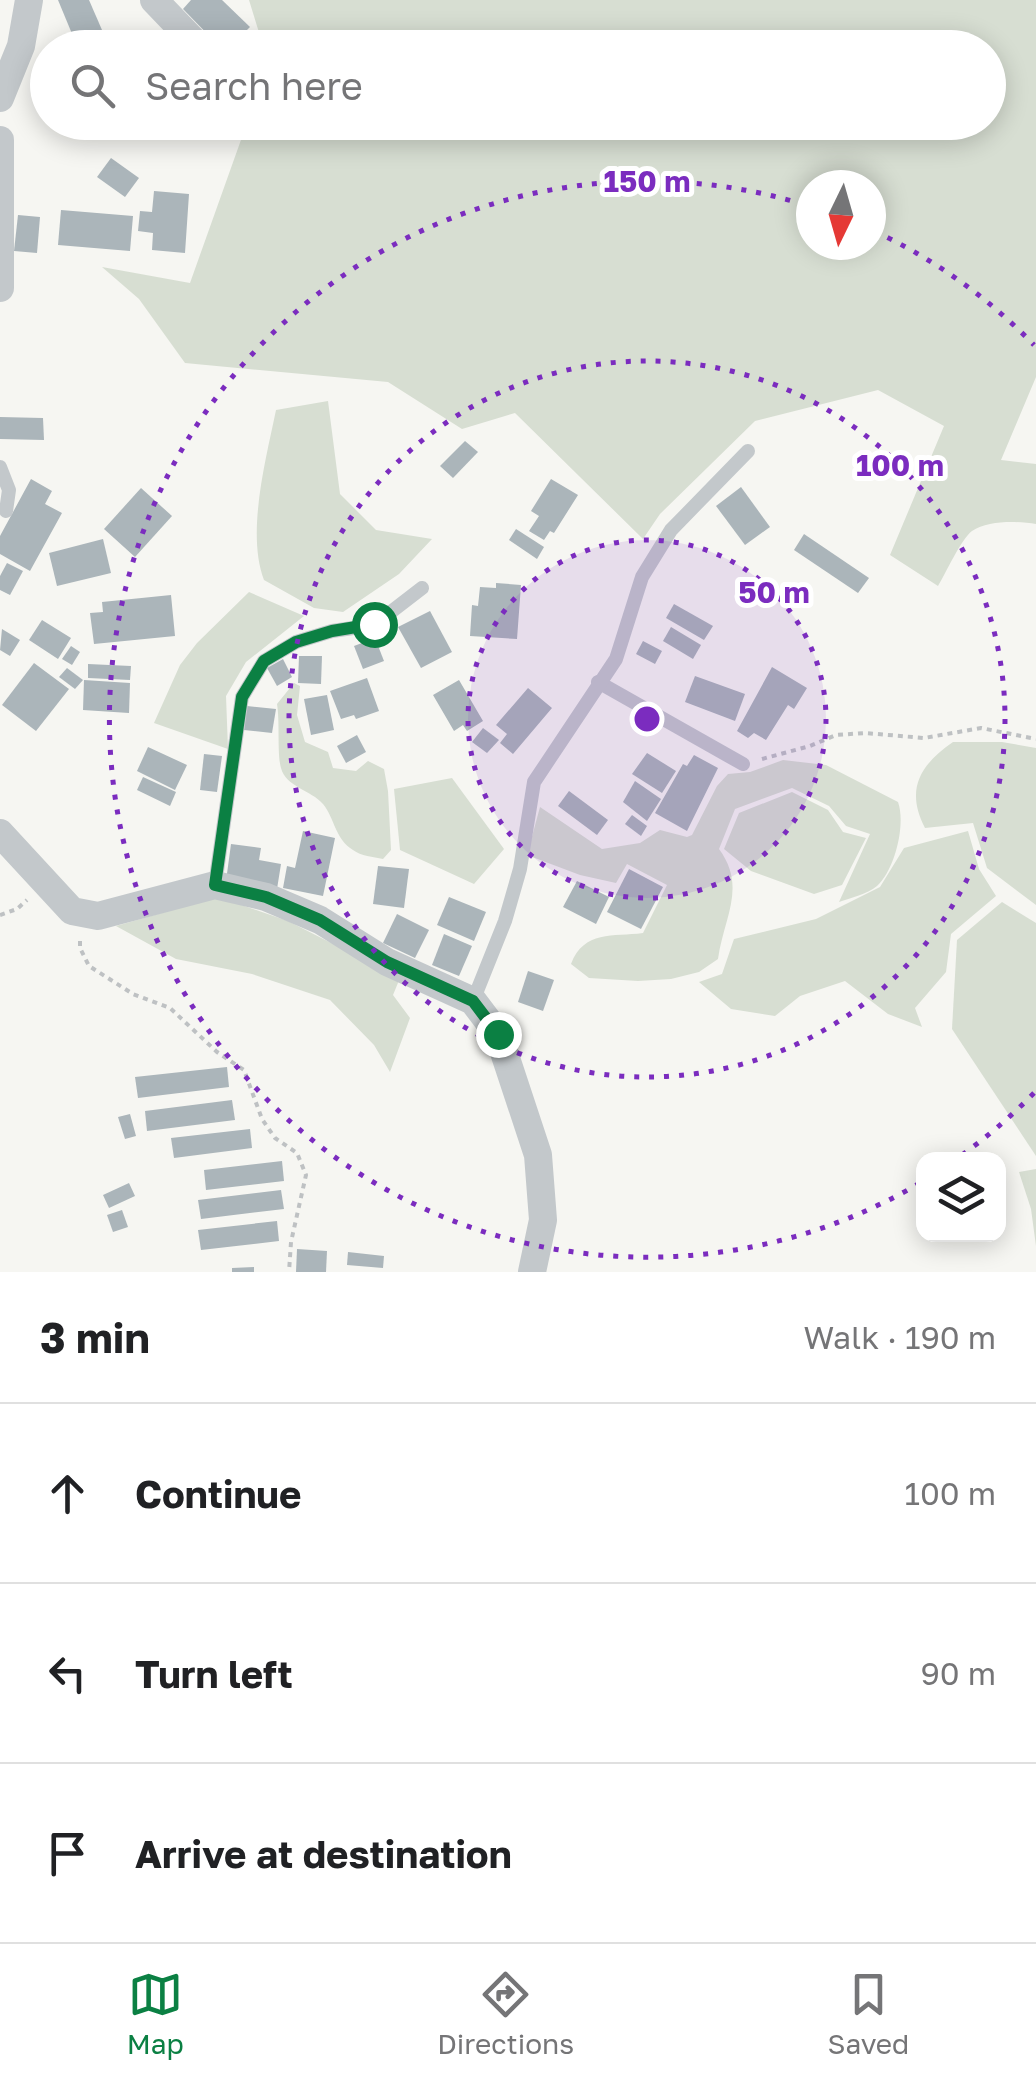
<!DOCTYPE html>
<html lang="en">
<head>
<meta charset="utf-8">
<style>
  :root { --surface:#fff; --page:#f2f2f2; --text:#202124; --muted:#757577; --line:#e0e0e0; --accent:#0b8043 }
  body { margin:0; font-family:"Golos Text",sans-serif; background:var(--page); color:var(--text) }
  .controls { position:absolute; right:30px; bottom:30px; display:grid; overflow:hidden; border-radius:20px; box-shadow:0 5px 25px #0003 }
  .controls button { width:90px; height:90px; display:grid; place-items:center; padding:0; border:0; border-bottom:2px solid var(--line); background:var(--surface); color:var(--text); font:50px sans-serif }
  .compass { position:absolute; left:796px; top:170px; width:90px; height:90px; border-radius:50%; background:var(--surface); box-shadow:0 5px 25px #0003; rotate:185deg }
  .stop { position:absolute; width:30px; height:30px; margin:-22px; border:8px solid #0b8043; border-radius:50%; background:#fff }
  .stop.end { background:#0b8043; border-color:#fff; box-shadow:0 2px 10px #0008 }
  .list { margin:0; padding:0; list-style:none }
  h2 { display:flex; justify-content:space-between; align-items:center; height:130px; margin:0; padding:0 40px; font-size:42px }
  h2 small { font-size:32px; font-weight:400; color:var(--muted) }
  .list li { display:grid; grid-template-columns:65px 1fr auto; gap:30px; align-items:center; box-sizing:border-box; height:180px; padding:0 40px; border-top:2px solid var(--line) }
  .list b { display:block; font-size:38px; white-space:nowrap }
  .list em { font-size:32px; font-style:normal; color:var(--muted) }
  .icon { flex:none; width:55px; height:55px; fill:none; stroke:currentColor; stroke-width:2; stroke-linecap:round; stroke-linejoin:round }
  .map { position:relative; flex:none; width:1036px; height:1272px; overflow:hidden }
  .search { position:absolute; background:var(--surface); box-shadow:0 5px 25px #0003; left:30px; right:30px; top:30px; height:110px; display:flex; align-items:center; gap:25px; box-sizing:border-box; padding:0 35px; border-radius:55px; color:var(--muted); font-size:38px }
  .sheet { height:670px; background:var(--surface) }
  nav { display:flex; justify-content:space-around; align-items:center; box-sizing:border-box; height:140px; border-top:2px solid var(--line); background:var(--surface); font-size:28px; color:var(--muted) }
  nav a { display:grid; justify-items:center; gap:5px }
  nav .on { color:var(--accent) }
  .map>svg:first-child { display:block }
</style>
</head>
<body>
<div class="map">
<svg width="1036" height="1272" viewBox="0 0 1036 1272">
  <rect width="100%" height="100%" fill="#f6f6f2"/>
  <g fill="#d7ded2" fill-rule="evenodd">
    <path d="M249 0H1036V377L1001 460 1036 464V524C1018 521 988 520 972 531 961 539 946 573 938 586L890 555 944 426 878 390 755 421 660 514 643 539 515 413 462 429 388 382 185 363 139 299 102 267 190 283 247 123 988 122V48L260 47 261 39ZM811 185H871V245H811Z"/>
    <path d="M328 401 340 494 376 530 432 539 399 574 343 612 314 608 264 580C246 533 266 459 276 410Z"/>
    <path d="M249 592 304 616 246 662 226 696 228 749 154 723 180 665 197 643Z"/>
    <path d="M294 683 300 686 297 715 305 742 328 752 333 768 356 771 368 761 384 769 388 791 391 850 383 859C373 857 361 856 353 850 335 839 335 819 323 804 311 790 286 787 281 768 277 754 280 722 277 704Z"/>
    <path d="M953 742H1002L1036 748V905L987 868 973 823 925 828C905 789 920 765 953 742Z"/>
    <path d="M783 760 826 765 898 802C906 824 895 870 877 886 868 894 850 898 839 902L870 834 846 826 829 806 792 788 735 809 719 849C747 887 724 917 718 959L699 972 671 979 638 981 589 978 571 964C584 930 613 937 643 933L667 885 627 864 616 883 580 875 527 855 540 807 602 849 640 843 660 830 687 837 692 835 717 786 728 774 750 772Z"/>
    <path d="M452 778 504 849 474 884 400 850 394 789Z"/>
    <path d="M792 792 828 810 843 832 866 838 842 885 814 894 751 871 724 849 739 813Z"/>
    <path d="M968 831 979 869 996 896 951 934 946 972 915 1008 922 1027 888 1014 845 981 800 996 775 1016 731 1009 699 982 722 974 734 939 816 919 880 887 904 848Z"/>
    <path d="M218 897 288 921 400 978 393 995 410 1018 390 1072 374 1045 330 1000 252 974 176 959 116 926Z"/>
    <path d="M1002 902 1036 923V1156L952 1029 957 940Z"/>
    <path d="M1036 1169V1246L1031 1209 1019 1172Z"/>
  </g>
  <g fill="#abb5ba">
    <path d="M58 0H89L102 30 75 41Z"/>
    <path d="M191 0H222L250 27 229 48H221L183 9Z"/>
    <path d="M170 32 173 48H136L134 39Z"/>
    <path d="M111 158 139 178 125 197 97 177Z"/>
    <path d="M154 191 189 194 185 253 152 250 153 233 138 231 140 211 152 212Z"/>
    <path d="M61 210 133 216 130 251 58 245Z"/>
    <path d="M18 215 40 217 37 253 14 251Z"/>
    <path d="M0 417 43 418 44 440 0 439Z"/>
    <path d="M465 441 478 452 453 478 440 466Z"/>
    <path d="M31 479 52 491 45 504 62 513 30 571 0 554V536Z"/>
    <path d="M551 479 578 495 554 533 550 531 544 540 529 531 539 516 531 511Z"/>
    <path d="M741 487 770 527 745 545 716 506Z"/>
    <path d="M141 488 172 516 135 557 104 529Z"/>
    <path d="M516 529 544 547 537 559 509 540Z"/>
    <path d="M804 534 869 578 858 593 794 550Z"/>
    <path d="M103 539 111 573 57 586 49 553Z"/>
    <path d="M7 563 23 571 10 595 0 590V576Z"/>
    <path d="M496 583 521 585 517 639 470 636 472 605 478 606 480 587 496 588Z"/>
    <path d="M171 595 175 636 94 644 90 613 103 612 102 602Z"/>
    <path d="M674 604 713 626 704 640 666 618Z"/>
    <path d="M430 611 452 652 421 668 398 627Z"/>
    <path d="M42 620 71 638 58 659 29 640Z"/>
    <path d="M671 627 701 645 693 659 663 641Z"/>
    <path d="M2 629 20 640 10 656 0 650Z"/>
    <path d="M375 638 384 661 363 669 354 646Z"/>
    <path d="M643 641 662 651 655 664 636 654Z"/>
    <path d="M71 646 80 652 72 665 62 659Z"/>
    <path d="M299 656H322L321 684 298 683Z"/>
    <path d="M283 659 292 677 277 686 267 668Z"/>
    <path d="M34 663 69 689 36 731 2 705Z"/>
    <path d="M88 664 131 666 130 680 88 678Z"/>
    <path d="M772 667 807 688 794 709 788 705 766 740 754 733 748 738 737 731Z"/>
    <path d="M67 668 83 680 75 689 59 677Z"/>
    <path d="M695 676 745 694 735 721 685 702Z"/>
    <path d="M367 678 379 711 356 719 354 715 341 719 330 691Z"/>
    <path d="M84 680 130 683 129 713 83 710Z"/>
    <path d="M459 680 483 721 467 731 463 725 454 731 433 695Z"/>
    <path d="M528 688 552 708 513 754 500 743 507 734 496 725Z"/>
    <path d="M327 695 334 730 311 735 304 699Z"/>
    <path d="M247 706 276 709 272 733 244 730Z"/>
    <path d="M483 728 499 740 487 753 472 742Z"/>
    <path d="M357 735 366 752 346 763 337 746Z"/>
    <path d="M148 747 187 765 175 790 137 771Z"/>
    <path d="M647 753 676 771 662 793 632 774Z"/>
    <path d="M204 754 222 756 217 792 200 790Z"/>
    <path d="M694 755 718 768 687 831 655 813 683 764 687 766Z"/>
    <path d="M143 777 176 792 170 806 137 790Z"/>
    <path d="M635 781 661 799 647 821 623 802Z"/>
    <path d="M569 791 608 820 597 835 558 806Z"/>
    <path d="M632 815 647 826 641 836 625 824Z"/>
    <path d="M303 831 335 838 323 896 283 888 287 866 295 868Z"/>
    <path d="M231 844 261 848 259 860 281 864 277 889 226 881Z"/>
    <path d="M378 866 409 869 404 908 373 904Z"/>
    <path d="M629 869 663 887 641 929 607 912Z"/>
    <path d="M577 881 609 897 596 924 563 907Z"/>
    <path d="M449 897 486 912 474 941 437 925Z"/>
    <path d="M397 914 429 930 415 958 383 943Z"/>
    <path d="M444 934 472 946 459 976 432 965Z"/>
    <path d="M528 971 554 980 543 1011 518 1002Z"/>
    <path d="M227 1067 229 1087 138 1098 135 1077Z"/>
    <path d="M232 1100 235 1120 147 1131 145 1111Z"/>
    <path d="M130 1114 136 1136 125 1139 118 1117Z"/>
    <path d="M250 1129 252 1148 174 1158 171 1138Z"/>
    <path d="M282 1161 284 1181 206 1190 204 1170Z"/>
    <path d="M129 1183 135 1196 109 1208 103 1195Z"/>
    <path d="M281 1190 284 1209 201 1219 198 1200Z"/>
    <path d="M122 1210 128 1227 113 1232 107 1215Z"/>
    <path d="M277 1221 279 1241 201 1250 198 1230Z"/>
    <path d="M297 1249 327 1251 326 1272H296Z"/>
    <path d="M348 1252 384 1256 383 1268 347 1265Z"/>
    <path d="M254 1267V1272H232V1268Z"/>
  </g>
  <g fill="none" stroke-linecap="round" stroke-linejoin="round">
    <g stroke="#bec1c3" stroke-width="4" stroke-dasharray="5 5" stroke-linecap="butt">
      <path d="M762 759 810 746 836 735 865 733 924 738 981 728 1036 739"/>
      <path d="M0 915 17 909 27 900"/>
      <path d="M80 941V948L89 966 133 994 170 1008 217 1052 244 1070 262 1119 275 1138 297 1153 306 1175 291 1242 289 1272"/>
    </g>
    <g stroke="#c3c8cb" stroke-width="14">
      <path d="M0 467 9 490 6 511"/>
      <path d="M598 682 743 764"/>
      <path d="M215 885 242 697 264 661 296 642 332 631 374 625 422 588"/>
      <path d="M473 1001 505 921 520 869 534 782 616 659 642 577 671 530 748 451"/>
    </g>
    <g stroke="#c3c8cb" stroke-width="28">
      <path d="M154 0 200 48"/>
      <path d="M0 98 21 46 29 0"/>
      <path d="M0 140V288"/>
      <path d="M0 833 72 911 98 916 215 885 266 897 320 920 387 962 473 1001 498 1034 538 1155 543 1220 532 1272"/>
    </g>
  </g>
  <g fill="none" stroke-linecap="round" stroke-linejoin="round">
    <path stroke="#0b8043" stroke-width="12" d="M374 624 332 631 296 642 264 661 242 697 215 885 266 897 320 920 387 962 473 1001 498 1034"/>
  </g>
  <circle cx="647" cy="719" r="179" fill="#7b2cbf" fill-opacity=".12"/>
  <g fill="none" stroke="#7b2cbf" stroke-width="5" stroke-dasharray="5 10">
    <circle cx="647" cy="719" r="179"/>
    <circle cx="647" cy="719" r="358"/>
    <path d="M1034 1093A538 538 0 0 1 959 1157M920 1183A538 538 0 1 1 809 206M874 231A538 538 0 0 1 1034 345"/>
  </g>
  <circle cx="647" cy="719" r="15" fill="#7b2cbf" stroke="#fff" stroke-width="5"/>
  <g font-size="30" text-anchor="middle" font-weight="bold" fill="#7b2cbf" stroke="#fff" stroke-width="10" stroke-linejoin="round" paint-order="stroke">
    <text x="647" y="192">150 m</text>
    <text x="900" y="476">100 m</text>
    <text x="774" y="603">50 m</text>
  </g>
</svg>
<div class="controls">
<button><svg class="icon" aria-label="layers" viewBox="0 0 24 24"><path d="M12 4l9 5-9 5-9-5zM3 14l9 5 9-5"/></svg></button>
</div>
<svg class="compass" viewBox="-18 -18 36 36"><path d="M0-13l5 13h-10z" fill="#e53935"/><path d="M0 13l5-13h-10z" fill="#757577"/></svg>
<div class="stop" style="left:374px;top:624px"></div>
<div class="stop end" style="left:498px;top:1034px"></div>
<div class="search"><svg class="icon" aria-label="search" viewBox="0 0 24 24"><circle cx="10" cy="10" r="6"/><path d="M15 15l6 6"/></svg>Search here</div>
</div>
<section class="sheet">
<h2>3 min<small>Walk · 190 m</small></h2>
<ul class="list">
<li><svg class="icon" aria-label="ahead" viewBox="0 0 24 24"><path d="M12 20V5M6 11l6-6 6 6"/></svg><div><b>Continue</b></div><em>100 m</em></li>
<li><svg class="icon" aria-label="left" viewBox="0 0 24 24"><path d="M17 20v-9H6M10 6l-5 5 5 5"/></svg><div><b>Turn left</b></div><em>90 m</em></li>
<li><svg class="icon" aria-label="arrive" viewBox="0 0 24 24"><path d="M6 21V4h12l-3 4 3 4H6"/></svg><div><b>Arrive at destination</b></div></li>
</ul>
</section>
<nav>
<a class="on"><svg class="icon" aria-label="map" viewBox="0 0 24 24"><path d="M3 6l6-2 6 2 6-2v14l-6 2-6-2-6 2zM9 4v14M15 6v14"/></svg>Map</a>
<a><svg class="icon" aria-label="directions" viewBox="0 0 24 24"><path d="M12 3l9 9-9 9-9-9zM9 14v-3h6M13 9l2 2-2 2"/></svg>Directions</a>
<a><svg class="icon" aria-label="saved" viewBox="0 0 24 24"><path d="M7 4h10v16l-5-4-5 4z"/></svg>Saved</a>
</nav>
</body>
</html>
